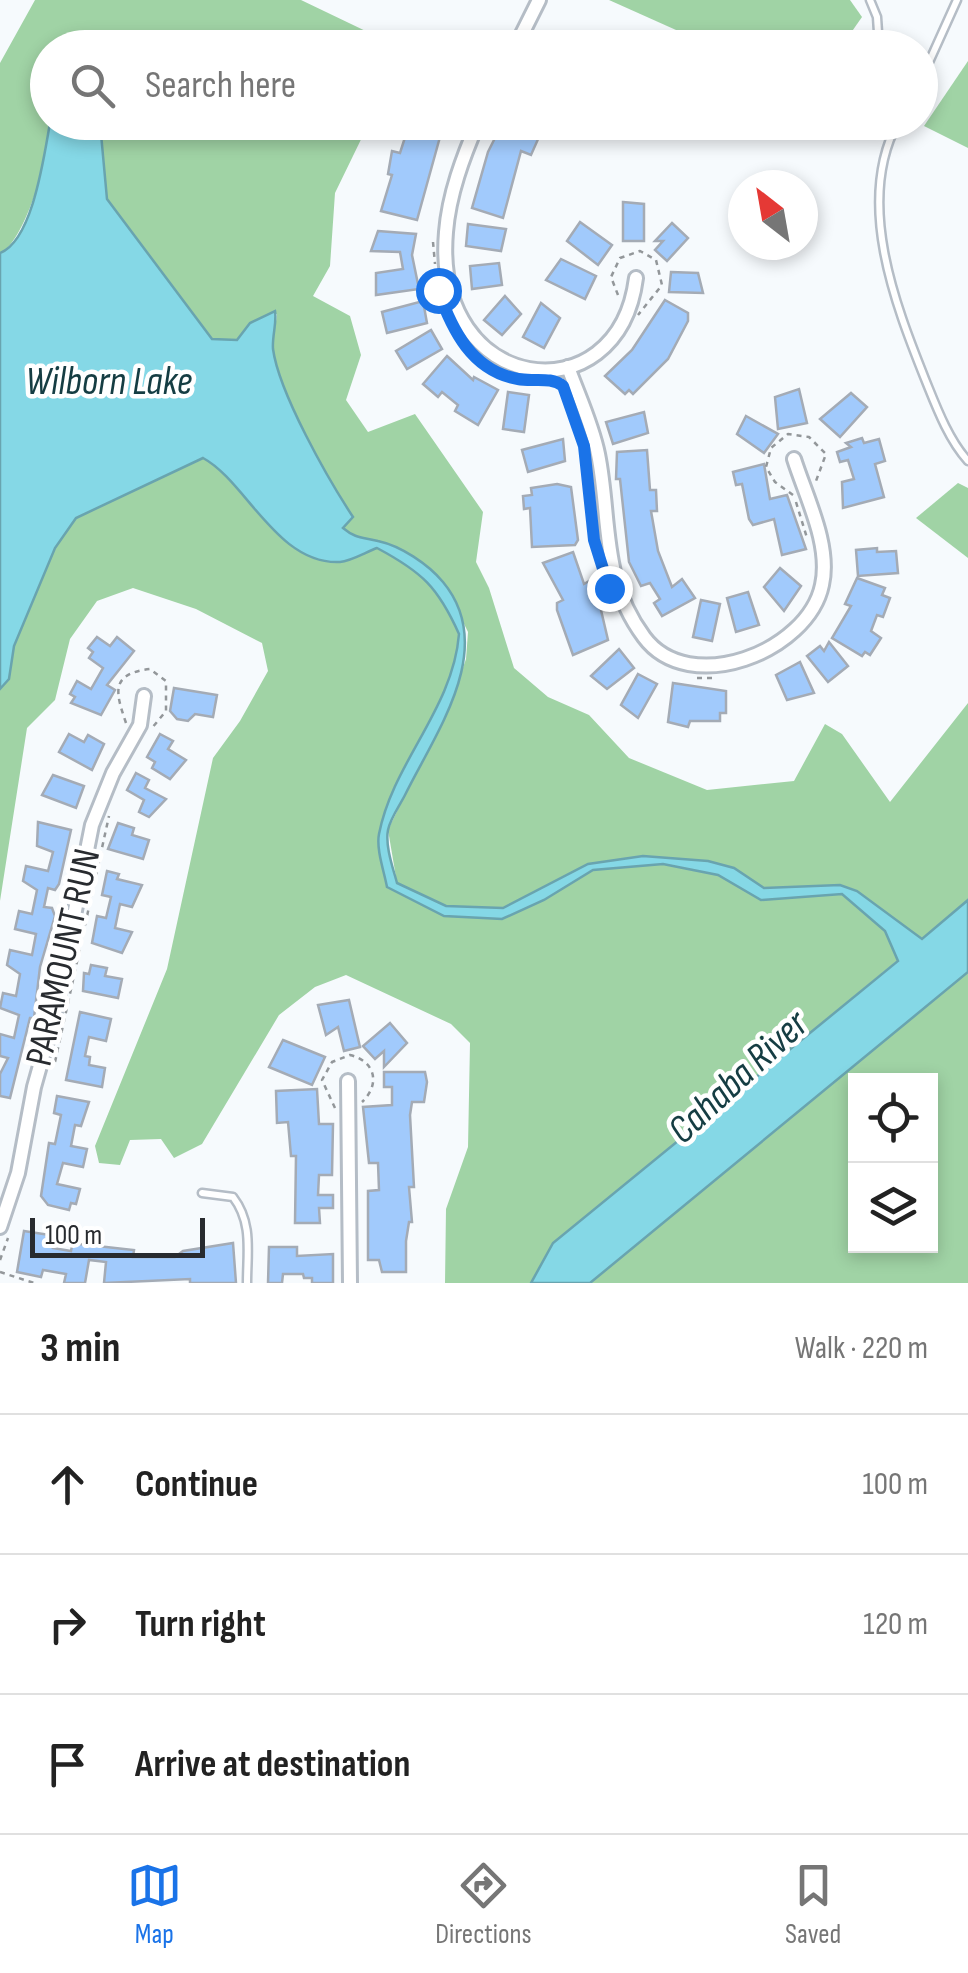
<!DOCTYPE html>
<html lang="en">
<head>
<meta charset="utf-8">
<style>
  :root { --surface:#fff; --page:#f2f2f2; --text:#222; --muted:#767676; --line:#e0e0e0; --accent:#1a73e8 }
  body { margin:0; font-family:"Sofia Sans Condensed",sans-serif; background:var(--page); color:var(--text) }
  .controls { position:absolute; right:30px; bottom:30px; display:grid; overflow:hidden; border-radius:0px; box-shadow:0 5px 15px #0003 }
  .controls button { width:90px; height:90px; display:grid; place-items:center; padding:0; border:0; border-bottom:2px solid var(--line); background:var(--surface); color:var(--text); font:50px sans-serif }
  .compass { position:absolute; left:728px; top:170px; width:90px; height:90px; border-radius:50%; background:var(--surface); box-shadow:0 5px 15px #0003; rotate:329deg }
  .scale { position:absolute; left:30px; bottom:25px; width:175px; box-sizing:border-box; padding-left:10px; border:5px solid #282b2f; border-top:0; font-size:28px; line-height:35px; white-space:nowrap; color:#282b2f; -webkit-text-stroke:8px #fff; paint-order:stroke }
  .stop { position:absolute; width:30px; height:30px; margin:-22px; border:8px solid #1a73e8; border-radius:50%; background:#fff }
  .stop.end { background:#1a73e8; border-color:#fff; box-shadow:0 2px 10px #0008 }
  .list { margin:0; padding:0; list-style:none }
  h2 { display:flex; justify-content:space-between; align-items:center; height:130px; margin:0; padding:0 40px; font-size:42px }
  h2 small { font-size:32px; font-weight:400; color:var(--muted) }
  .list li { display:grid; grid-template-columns:65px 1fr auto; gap:30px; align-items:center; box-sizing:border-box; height:140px; padding:0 40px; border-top:2px solid var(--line) }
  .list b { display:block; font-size:38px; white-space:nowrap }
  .list em { font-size:32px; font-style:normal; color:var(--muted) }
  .icon { flex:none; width:55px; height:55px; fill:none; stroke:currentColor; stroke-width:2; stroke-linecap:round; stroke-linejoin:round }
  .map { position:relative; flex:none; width:968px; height:1283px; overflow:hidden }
  .search { position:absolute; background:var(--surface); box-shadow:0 5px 15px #0003; left:30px; right:30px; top:30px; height:110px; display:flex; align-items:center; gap:25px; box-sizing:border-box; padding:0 35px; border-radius:55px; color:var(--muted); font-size:38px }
  .sheet { height:550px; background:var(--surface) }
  nav { display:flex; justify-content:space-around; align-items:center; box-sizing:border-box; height:140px; border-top:2px solid var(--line); background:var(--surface); font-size:28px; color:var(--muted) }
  nav a { display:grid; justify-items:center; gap:5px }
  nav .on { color:var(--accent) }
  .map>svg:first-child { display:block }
</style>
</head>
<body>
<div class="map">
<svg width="968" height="1283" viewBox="0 0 968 1283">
  <rect width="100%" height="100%" fill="#f6fafd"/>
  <g fill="#a0d3a5" fill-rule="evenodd">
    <path d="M35 0H301L399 47H97V38L67 35 65 47 48 48C48 73 48 104 50 124 52 150 24 244 0 253V63Z"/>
    <path d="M609 0H850L862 17 841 47H714Z"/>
    <path d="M968 61V148L924 126Z"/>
    <path d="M100 123H369L335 193 330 266 313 296 350 316 361 355 346 400 368 432 415 414 483 512 476 562 489 588 514 668 548 697 589 715 629 758 707 790 794 781 825 724 842 734 890 802 968 703V900L922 940 857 891 840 885 764 888 734 868 708 861 588 864 503 908 446 906 397 883 388 830 454 694 466 659 468 632 444 583 421 561 381 541 357 539 343 528 353 517C331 483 274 384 273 345 273 335 276 324 277 314L250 323 237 340 212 339 107 199Z"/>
    <path d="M203 457C246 481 277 565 340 562 351 561 366 552 377 548 422 573 438 586 459 635 453 709 392 762 379 834 376 849 384 871 387 887L444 916 502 919 544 900 593 870 663 864 718 875 761 900 842 894 885 931 898 960 554 1243 531 1283H445L446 1209 468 1147 470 1043 451 1024 346 975 315 987 279 1015 202 1144 174 1158 161 1139 130 1140 120 1165 99 1163 95 1146 167 969 213 758 240 721 268 671 262 643 196 609 133 588 97 601 70 639 55 700 27 728 0 901V689L9 679 14 646 55 548 76 518Z"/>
    <path d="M958 483 968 488V558L916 518Z"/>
    <path d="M968 972V1283H590ZM856 1080H930V1246H856Z"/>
  </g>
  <path fill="#85d8e6" stroke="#69a4af" stroke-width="2.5" d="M50 123H100L107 199 212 339 237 340 250 323 275 311C277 323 272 336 273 349 279 393 328 479 353 517L343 528C356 539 363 537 378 541 401 546 428 564 443 582 498 648 436 732 405 795 400 805 390 819 388 830 385 846 393 868 397 883L446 906 503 908 588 864 643 856 708 861 734 868 764 888 840 885 857 891 922 939 968 900V972L590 1283H531L553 1243 898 961 885 931 842 894 761 900 718 875 663 864 593 870 544 900 502 919 444 916 387 887C384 871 376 849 379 834 393 762 453 709 459 634 438 587 422 572 377 548 366 552 351 561 340 562 277 565 246 481 203 458L76 518 55 548 14 646 9 679 0 689V253C33 240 44 156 50 123Z"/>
  <g fill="#a1cafc" stroke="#a4abb5" stroke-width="2.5">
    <path d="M431 122 443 126 417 220 381 211 392 175 388 174 392 151 400 153 409 125Z"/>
    <path d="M503 122 539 137 531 155 521 151 503 218 472 208 488 152Z"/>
    <path d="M623 202 644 204V241H623Z"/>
    <path d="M580 222 612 245 598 265 567 241Z"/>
    <path d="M672 223 688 238 667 261 655 250 663 241H655Z"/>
    <path d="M468 224 506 229 501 251 466 246Z"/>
    <path d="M378 231 416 234 412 255 419 289 376 295V273L403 269 400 252 371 251Z"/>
    <path d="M561 259 596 276 585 299 546 280Z"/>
    <path d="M499 263 502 285 472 289 470 266Z"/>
    <path d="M671 272 698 273 703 293 669 292Z"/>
    <path d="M505 296 521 314 502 335 484 320Z"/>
    <path d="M665 300 688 313V321L668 359 633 394 629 390 625 394 605 376 632 350Z"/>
    <path d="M423 301 427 323 387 333 382 312Z"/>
    <path d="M541 303 560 318 544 348 523 337Z"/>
    <path d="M431 330 442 349 407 369 396 351Z"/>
    <path d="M447 356 473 380 474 377 498 390 478 425 455 411 458 405 442 392 438 397 423 384Z"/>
    <path d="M799 389 807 423 778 429 775 397Z"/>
    <path d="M508 392 529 395 524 432 503 429Z"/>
    <path d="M851 393 867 407 840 437 820 419Z"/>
    <path d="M644 412 648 433 613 444 606 422Z"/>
    <path d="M746 416 778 434 764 453 737 434Z"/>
    <path d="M862 438 864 443 879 439 885 461 875 464 884 497 843 508 842 482 854 479 848 460 840 462 837 452 851 447 846 443Z"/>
    <path d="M563 439 565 461 528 472 522 450Z"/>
    <path d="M647 450 650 490H656L657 511H651L658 551 672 587 682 579 695 598 662 616 654 603 660 599 650 583 641 586 629 562 620 479H616L617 452Z"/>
    <path d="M764 464 770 499 787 495 806 549 782 555 774 519 753 525 749 519 742 484 736 485 733 472Z"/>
    <path d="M557 484 571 487 578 540 575 545 532 547 530 508 524 509 523 496 532 495 531 488Z"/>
    <path d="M877 548V552L896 551 898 573 858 576 856 550Z"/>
    <path d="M573 552 584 584 589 581 600 606 608 640 573 655 557 610V603L563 600 543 563Z"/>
    <path d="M780 568 801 586 784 611 764 587Z"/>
    <path d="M857 578 885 588 882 595 890 598 883 617 877 615 871 631 881 638 870 655 865 652 862 656 832 638 851 606 845 604Z"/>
    <path d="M748 592 759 625 736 632 727 598Z"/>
    <path d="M701 600 720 604 712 641 693 637Z"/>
    <path d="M97 637 110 646 117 637 134 651 107 685 115 690 101 715 71 703 75 697 70 694 77 681 91 689 103 668 89 658 93 652 88 648Z"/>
    <path d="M829 642 848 666 828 682 807 656 820 646 824 651Z"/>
    <path d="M619 649 634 668 607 689 591 676Z"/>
    <path d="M800 662 814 693 787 700 776 675Z"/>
    <path d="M638 674 657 684 638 718 621 705Z"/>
    <path d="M673 683 726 691V713H720V721H690L688 727 668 722Z"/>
    <path d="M174 688 217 695 213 717 195 714 188 721 177 719 170 711Z"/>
    <path d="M69 734 84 742 88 735 104 744 92 770 59 752Z"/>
    <path d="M160 734 173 741 168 749 186 760 170 779 152 768 155 762 147 757Z"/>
    <path d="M136 773 149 780 145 788 166 799 149 817 139 812 144 800 127 790Z"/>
    <path d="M53 775 84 786 76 808 42 795Z"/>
    <path d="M38 822 71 830 59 884 55 890 48 888 44 907 52 908 55 916 40 967 34 1018H30L10 1098 0 1096V1074L8 1058 0 1056V1034L14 1038 19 1015 0 1008 3 993 16 996 20 974 7 965 10 950 32 955 36 934 15 929 19 911 32 914 37 890 23 881 26 866 48 871 53 852 37 846Z"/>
    <path d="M118 823 134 828 132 835 149 840 143 859 108 849Z"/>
    <path d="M107 871 119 874 117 879 142 885 132 907 120 904 115 928 132 932 122 953 92 943 97 916 106 918 111 897 102 895Z"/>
    <path d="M91 965 107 968 105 976 122 979 118 998 83 991 84 973 89 974Z"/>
    <path d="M349 1000 360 1047 344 1051 338 1027 326 1035 318 1005Z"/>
    <path d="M80 1012 111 1019 106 1041 89 1037 85 1056 90 1057 89 1065 105 1068 102 1087 66 1080Z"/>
    <path d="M390 1023 407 1043 384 1067V1051L375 1059 363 1046Z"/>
    <path d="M283 1040 325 1057 312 1085 269 1067Z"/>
    <path d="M384 1072H425L427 1082 424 1102H412L410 1115 414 1187H409L412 1222H409L406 1241V1272H382L379 1260H368V1191L379 1190 378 1163H369L363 1107 392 1105V1087H384Z"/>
    <path d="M317 1089 319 1124H333L332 1175H319L318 1195H333V1208H319L320 1223H295L296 1156H291L288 1122 277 1123 276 1091Z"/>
    <path d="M57 1096 89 1102 81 1126 75 1125 71 1146 87 1149 83 1167 63 1163 57 1184 80 1189 76 1204 71 1203 69 1210 48 1205 41 1196 49 1143 55 1144 61 1115 54 1113Z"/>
    <path d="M24 1231 56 1236 53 1248 71 1251 72 1246 80 1244 124 1249 134 1250 133 1257H175L183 1251 233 1243 236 1283H190V1279L104 1283 106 1262 89 1260 85 1283H64L66 1274 43 1270 41 1277 17 1272Z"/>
    <path d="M269 1247H297V1256L333 1254V1283H312V1278H304L303 1274H283L282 1283H268Z"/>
  </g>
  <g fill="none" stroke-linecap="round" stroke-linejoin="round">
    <defs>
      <g id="service">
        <path d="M870 0 877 17 879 48"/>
        <path d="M920 82 957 0"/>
        <path d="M898 122C855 201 895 304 925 379 936 406 948 439 968 461"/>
        <path d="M202 1193 233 1197C253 1223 247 1252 247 1283"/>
      </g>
      <g id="minor">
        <path d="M515 48 539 0"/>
        <path d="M478 122C463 157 449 194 446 232 432 395 618 419 636 278"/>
        <path d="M568 367C578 395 592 424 598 454 611 518 600 578 644 637 689 698 808 652 822 585 831 545 806 497 794 459"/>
        <path d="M348 1081 350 1283"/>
        <path d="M0 1227 18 1173 34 1087 54 1016 92 825 113 773 140 725 144 696"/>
      </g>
    </defs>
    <use href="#service" stroke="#b5bdc6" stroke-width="11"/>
    <use href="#minor" stroke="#b5bdc6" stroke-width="18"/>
    <g stroke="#93979a" stroke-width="2.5" stroke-dasharray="5 5" stroke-linecap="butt">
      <path d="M433 242 435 264"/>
      <path d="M618 295 611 277 620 258 640 251 656 260 662 285 638 315"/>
      <path d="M445 310 454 330"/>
      <path d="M458 337 485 366 520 380"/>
      <path d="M586 465 597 551"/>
      <path d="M793 495 775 482 766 467 771 448 788 434 809 437 826 454 816 481"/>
      <path d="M796 502 807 538"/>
      <path d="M697 678H713"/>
      <path d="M126 723C116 693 109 674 150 669L166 681V711L152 728"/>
      <path d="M55 1062 109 816"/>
      <path d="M335 1108 322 1080 332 1062 350 1055C375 1061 381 1084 362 1102"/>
      <path d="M0 1260 8 1238"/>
      <path d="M0 1272 34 1283"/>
    </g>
    <use href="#service" stroke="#fff" stroke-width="6"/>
    <use href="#minor" stroke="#fff" stroke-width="12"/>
  </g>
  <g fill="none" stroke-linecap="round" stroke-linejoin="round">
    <path stroke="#1a73e8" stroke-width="12" d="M438 290C452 330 472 371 518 379 533 382 551 376 563 386L584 446 594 540 609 588"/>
  </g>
  <g text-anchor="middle" stroke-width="9" stroke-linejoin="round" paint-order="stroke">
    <g font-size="38" fill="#282b2f" stroke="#fff">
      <text transform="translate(62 957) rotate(-77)" y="13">PARAMOUNT RUN</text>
    </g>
    <g font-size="40" font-style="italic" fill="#153d43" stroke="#fff">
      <text x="109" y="394">Wilborn Lake</text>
      <text transform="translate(737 1076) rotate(-43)" y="14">Cahaba River</text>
    </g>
  </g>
</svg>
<div class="controls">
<button><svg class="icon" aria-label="locate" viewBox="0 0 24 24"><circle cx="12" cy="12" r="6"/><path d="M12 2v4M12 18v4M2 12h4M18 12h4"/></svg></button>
<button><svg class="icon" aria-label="layers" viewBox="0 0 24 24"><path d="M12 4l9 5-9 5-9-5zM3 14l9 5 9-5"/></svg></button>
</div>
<svg class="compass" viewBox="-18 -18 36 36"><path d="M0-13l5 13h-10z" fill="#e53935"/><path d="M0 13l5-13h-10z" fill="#767676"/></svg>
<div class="scale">100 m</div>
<div class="stop" style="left:438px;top:290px"></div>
<div class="stop end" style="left:609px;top:588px"></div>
<div class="search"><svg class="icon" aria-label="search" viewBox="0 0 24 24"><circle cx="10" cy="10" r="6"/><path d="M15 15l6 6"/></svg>Search here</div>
</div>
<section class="sheet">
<h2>3 min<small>Walk · 220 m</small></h2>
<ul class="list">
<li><svg class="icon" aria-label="ahead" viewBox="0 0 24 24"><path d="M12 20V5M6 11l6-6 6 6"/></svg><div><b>Continue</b></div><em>100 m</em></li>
<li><svg class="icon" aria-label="right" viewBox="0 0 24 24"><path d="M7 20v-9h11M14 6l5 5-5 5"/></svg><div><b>Turn right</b></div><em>120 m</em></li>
<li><svg class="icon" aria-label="arrive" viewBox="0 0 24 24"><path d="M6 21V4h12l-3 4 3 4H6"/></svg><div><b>Arrive at destination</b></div></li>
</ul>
</section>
<nav>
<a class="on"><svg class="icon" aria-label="map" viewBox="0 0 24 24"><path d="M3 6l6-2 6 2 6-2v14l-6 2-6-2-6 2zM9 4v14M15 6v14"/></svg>Map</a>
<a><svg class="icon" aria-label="directions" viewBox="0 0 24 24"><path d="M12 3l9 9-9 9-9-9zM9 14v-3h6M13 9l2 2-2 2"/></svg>Directions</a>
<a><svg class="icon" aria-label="saved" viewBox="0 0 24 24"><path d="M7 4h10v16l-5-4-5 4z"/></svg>Saved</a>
</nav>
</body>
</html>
